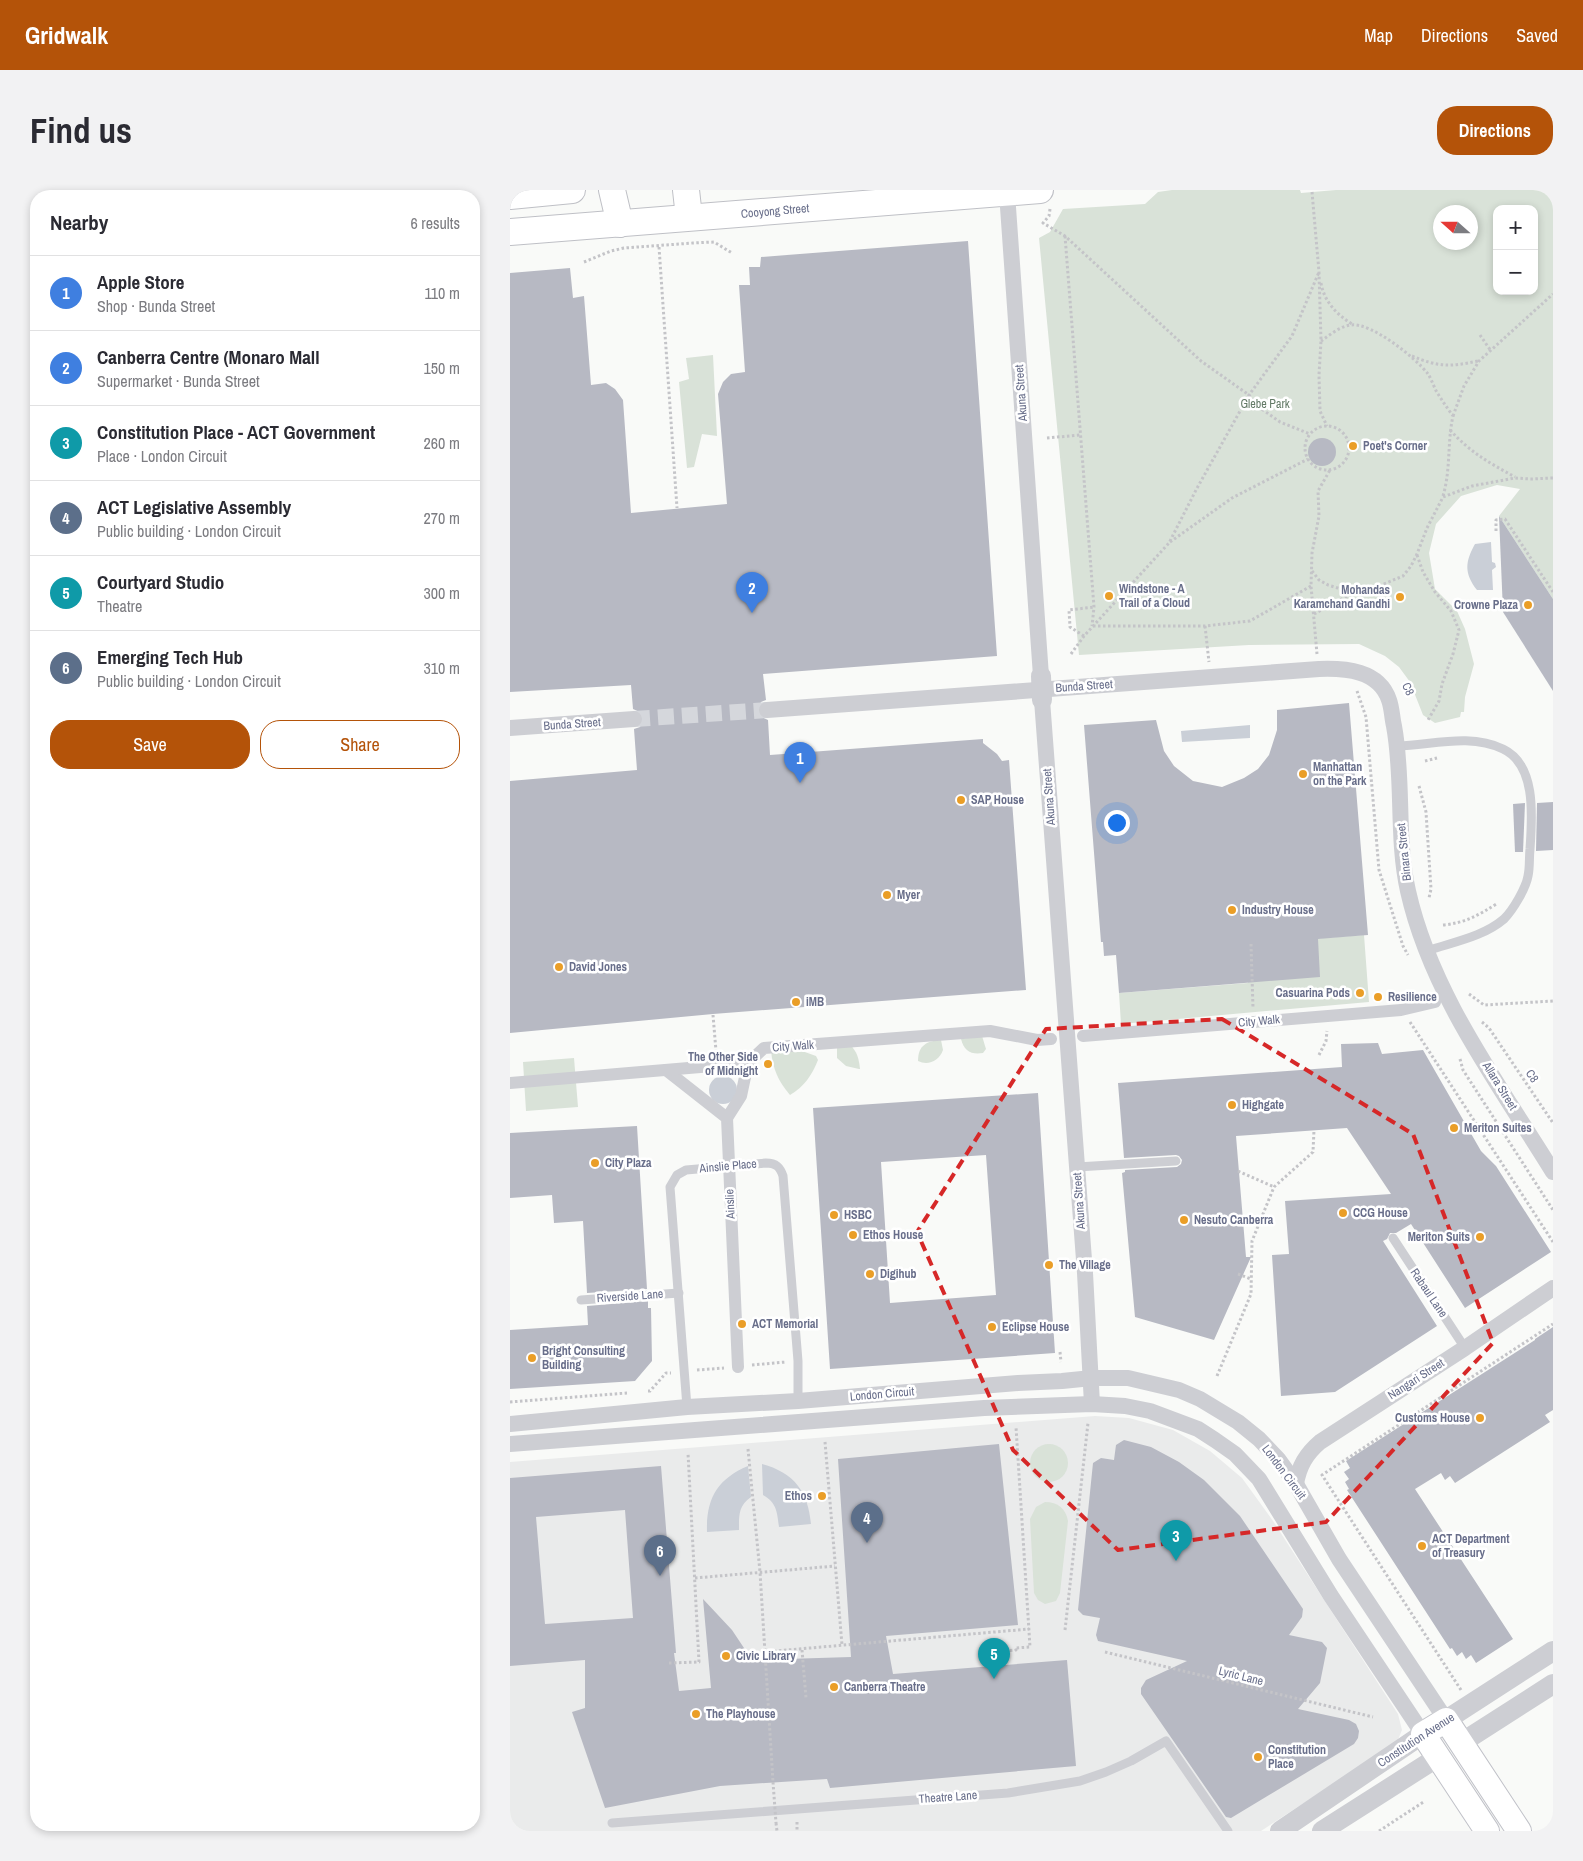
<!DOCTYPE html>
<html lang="en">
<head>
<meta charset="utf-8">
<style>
  :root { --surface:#fff; --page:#f2f2f3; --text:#2b2b33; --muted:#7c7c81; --line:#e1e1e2; --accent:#b45309 }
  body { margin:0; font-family:"Archivo Narrow",sans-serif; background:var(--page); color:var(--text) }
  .controls { position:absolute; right:15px; top:15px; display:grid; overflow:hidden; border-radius:10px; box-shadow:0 2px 8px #0003 }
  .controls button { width:45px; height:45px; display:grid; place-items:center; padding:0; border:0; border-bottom:1px solid var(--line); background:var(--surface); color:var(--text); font:25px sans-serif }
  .compass { position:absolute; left:923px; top:15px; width:45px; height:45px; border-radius:50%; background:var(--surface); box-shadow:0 2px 8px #0003; rotate:291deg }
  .you { position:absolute; left:606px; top:632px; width:18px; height:18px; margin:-12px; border:4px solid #fff; border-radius:50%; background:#1a73e8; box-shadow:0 0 0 8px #1a73e833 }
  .badge { display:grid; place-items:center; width:32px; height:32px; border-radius:50%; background:var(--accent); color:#fff; font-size:16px; font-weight:700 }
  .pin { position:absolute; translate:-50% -41px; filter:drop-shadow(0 1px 2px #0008) }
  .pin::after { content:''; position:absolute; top:26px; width:18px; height:15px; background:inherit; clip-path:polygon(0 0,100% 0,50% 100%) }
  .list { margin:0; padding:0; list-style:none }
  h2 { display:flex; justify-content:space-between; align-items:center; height:65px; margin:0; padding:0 20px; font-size:21px }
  h2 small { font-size:16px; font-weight:400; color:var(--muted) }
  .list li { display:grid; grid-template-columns:32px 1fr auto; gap:15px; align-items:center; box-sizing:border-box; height:75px; padding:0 20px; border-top:1px solid var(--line) }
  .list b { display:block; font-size:19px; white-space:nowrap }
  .list p { margin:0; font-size:16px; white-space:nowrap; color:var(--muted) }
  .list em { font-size:16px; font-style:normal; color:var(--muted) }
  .actions { display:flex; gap:10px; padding:15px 20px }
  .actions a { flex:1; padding:11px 0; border:1px solid var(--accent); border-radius:20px; text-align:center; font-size:18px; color:var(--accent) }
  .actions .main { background:var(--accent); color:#fff }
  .map { position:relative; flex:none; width:1043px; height:1641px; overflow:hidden; border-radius:20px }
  header { display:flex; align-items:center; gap:30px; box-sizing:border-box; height:70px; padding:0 25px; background:var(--accent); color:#fff }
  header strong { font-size:24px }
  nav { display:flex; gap:28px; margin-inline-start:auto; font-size:18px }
  .intro { display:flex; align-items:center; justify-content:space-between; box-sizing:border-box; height:120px; padding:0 30px }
  h1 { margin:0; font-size:35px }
  .button { padding:12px 22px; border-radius:20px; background:var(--accent); color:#fff; font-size:18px; font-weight:700 }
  main { display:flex; gap:30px; padding:0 30px }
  aside { flex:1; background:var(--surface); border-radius:20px; box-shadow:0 2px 8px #0003 }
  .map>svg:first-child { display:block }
</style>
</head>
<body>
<header>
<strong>Gridwalk</strong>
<nav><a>Map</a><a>Directions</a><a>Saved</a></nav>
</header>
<div class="intro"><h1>Find us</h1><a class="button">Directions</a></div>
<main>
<aside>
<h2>Nearby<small>6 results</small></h2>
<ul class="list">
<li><span class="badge" style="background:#3f7fe0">1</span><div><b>Apple Store</b><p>Shop · Bunda Street</p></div><em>110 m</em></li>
<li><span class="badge" style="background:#3f7fe0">2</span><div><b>Canberra Centre (Monaro Mall</b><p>Supermarket · Bunda Street</p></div><em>150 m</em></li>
<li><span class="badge" style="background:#0f9aa8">3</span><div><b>Constitution Place - ACT Government</b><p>Place · London Circuit</p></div><em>260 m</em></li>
<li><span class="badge" style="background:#5c6f8a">4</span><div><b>ACT Legislative Assembly</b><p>Public building · London Circuit</p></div><em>270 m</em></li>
<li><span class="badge" style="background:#0f9aa8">5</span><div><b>Courtyard Studio</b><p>Theatre</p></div><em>300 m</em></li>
<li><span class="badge" style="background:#5c6f8a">6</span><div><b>Emerging Tech Hub</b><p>Public building · London Circuit</p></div><em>310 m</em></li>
</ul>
<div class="actions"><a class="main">Save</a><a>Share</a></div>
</aside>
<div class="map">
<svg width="1043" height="1641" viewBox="0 0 1043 1641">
  <rect width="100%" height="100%" fill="#f9faf8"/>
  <path fill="#eaebeb" d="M585 1226 619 1228 663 1240 700 1261 732 1288 763 1331 888 1524 892 1540 887 1552 751 1641H0V1272Z"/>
  <g fill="#d9e2d8" fill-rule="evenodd">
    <path d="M662 0H790L791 3 826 0H1043V409L989 326 1010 299 987 295 951 306 926 334 919 363 925 399 947 421 955 439 964 474 955 507 954 522H951L950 527 925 533 913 525 900 492 889 477 875 466 849 454 739 455 569 465 529 48 540 42 553 19 635 14 648 2ZM987 19H1024V101H987ZM931 22H961V52H931Z"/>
    <path d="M203 165 207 246 192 244 184 277 177 278 169 192 179 189 176 168Z"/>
    <path d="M854 745 859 812 611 834 609 803 738 793 735 754Z"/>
    <path d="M472 846 476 859 473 863C461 865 454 861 451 849Z"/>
    <path d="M431 850 433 860C429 871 418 876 408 871 408 855 417 851 431 850Z"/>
    <path d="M340 855C347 861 349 869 350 879H349L336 876 327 868V856Z"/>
    <path d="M261 861H292L306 866 308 870C302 885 294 897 280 905 268 891 263 879 261 861Z"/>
    <path d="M64 868 68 917 16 921 13 872Z"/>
    <circle cx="539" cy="1273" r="19"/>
    <path d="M535 1312C548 1312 556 1319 558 1331L550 1403 546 1411 535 1414 528 1410 524 1403 520 1329 526 1317Z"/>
  </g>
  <g fill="#cacfd7">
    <path d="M981 352 982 372 985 373 986 377 982 380 983 400H967C954 383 955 372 965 354Z"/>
    <path d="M740 535V548L672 552 671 541Z"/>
    <circle cx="213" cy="900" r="14"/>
    <path d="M252 1274C285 1283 298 1302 301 1334L269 1337C267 1322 267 1313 253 1305Z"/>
    <path d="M238 1276 241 1307C228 1316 229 1326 229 1340L197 1342C196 1309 207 1289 238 1276Z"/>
  </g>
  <g fill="#b7b9c3" fill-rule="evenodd">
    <path d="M458 51 487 466 253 484 256 510 251 512 247 520 249 526 258 530 260 565 473 549V553L487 564 492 571 499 570 516 800 203 824 0 843V591L127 580 124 539 130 537 134 529 132 523 123 519 121 495 0 502V83L60 78 63 108 74 106 81 195 96 193 105 199 113 210 121 323 217 314 208 204 213 192 221 184 235 182 229 95H240L239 77H250L251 67Z"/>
    <circle cx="812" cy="262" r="14"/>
    <path d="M989 326 1043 409V501L993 422Z"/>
    <path d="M839 513 858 745 808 749 810 787 609 803 606 765 594 766 593 752H591L574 535 646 530 654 561 664 576 683 591 712 597 734 588 748 579 759 565 767 540V520Z"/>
    <path d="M1043 612V660L1026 661 1027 613Z"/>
    <path d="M1015 613 1013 662H1005L1003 614Z"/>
    <path d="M868 853 872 864 913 860 971 961 986 976 1041 1062 955 1118 901 1034 886 1043H880L877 1049 873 1051 927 1136 825 1202 771 1206 762 1065 779 1064 775 1011 881 1004 837 938 726 946 736 1067H741L704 1150 625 1127 612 983 615 982V980L667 977 671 974 672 970 669 966 666 965 614 968 608 893 832 877 831 854Z"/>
    <path d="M528 903 545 1163 320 1179 303 918ZM476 965 486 1105 380 1113 371 972Z"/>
    <path d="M127 936 137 1099 77 1103 73 1031 44 1033 42 1005 0 1008V943Z"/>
    <path d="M138 1111V1118H141L142 1171 125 1191 0 1199V1140L78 1135 77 1116Z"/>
    <path d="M1043 1137V1220L1035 1225 1040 1232 945 1293 940 1286 935 1290 931 1283 905 1299 1003 1449 966 1473 961 1465 956 1469 952 1462 947 1466 942 1458 940 1459 837 1300 839 1299 835 1292 839 1289 834 1282 840 1278 836 1271 1025 1150V1149Z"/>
    <path d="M614 1250 641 1257 669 1272 694 1290 730 1326 793 1419 792 1427 779 1445 812 1452 817 1458 810 1493 788 1519 839 1530 846 1534 849 1541 848 1548 844 1554 721 1628 716 1627 631 1504V1498L636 1490 677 1471 588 1451 586 1445 590 1428 573 1425 568 1420 583 1273 591 1268 604 1270 606 1255Z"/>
    <path d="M489 1254 508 1435 376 1446 383 1484 557 1470 566 1576 320 1598 317 1589 210 1596 95 1618 62 1522 75 1518V1470L0 1476V1288L151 1276 166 1463H164L169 1501 201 1498 193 1409 222 1440 242 1470 341 1467 328 1269ZM115 1320 123 1428 35 1434 26 1327Z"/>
  </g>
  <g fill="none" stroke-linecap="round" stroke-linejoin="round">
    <path stroke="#d5d7dc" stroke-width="16" stroke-dasharray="16 8" stroke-linecap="butt" d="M124 529 257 520"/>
    <defs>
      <path id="secondary" d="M977 1641 913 1544 936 1530 1009 1641"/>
      <g id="primary">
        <path d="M102 0 110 34"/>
        <path d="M176 0 179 27"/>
        <path d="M0 6 62 0"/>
        <path d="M0 42 530 0"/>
      </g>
    </defs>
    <use href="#secondary" stroke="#c1c2c9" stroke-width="26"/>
    <use href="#primary" stroke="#bfc0c6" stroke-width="28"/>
    <g stroke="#c4c4c8" stroke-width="3" stroke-dasharray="2.5 2.5" stroke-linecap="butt">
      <path d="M802 2 809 82 811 151 809 185 810 221 817 236"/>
      <path d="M540 19 539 26 533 33 555 46 667 149 691 171 739 205 746 215 770 232 800 244"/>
      <path d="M555 46 584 417 582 436"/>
      <path d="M149 57 167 318"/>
      <path d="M74 72 101 61 114 58 183 53 204 52 222 63"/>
      <path d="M811 93C814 111 826 124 842 134"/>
      <path d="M970 145 981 161"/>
      <path d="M811 151C820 145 830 136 841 135 861 132 906 168 918 184 922 190 924 198 928 204 933 212 938 219 943 226 937 253 941 279 933 306"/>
      <path d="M902 166C928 177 940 177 968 171"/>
      <path d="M943 226 954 196 969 171 1043 104"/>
      <circle cx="817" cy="258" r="22"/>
      <path d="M940 240C961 263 978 272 1005 287"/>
      <path d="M537 248 570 245"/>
      <path d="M986 341V330L995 329 1043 402"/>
      <path d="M660 352 722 308 798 269"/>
      <path d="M907 365 913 382 925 402 941 421 949 440 943 464 932 494 929 511 918 530"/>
      <path d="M802 381 809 390 818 395 844 403 869 396 893 386 901 376 907 364 917 338 933 307 962 296 1005 288 1021 289 1043 288"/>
      <path d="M804 424 843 403"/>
      <path d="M583 436H695L740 431 801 396"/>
      <path d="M695 436 699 472"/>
      <path d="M574 446 560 437 559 420 584 417"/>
      <path d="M561 464 574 446 659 353 686 300 739 205 782 146 809 82"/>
      <path d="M807 464 801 396 802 363 809 326 808 301 820 280"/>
      <path d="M847 501 856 527 869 680 893 756 898 765"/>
      <path d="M915 571 927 568"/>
      <path d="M909 596 916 622 921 699 919 708"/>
      <path d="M933 735C955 733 969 725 988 713"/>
      <path d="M741 754 743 818"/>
      <path d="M959 804 974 815 1043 811"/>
      <path d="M203 825 206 861"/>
      <path d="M900 832 1043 1052"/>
      <path d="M972 832 979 838 1043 933"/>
      <path d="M809 865 816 851 817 841"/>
      <path d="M950 869 953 880 1043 1020"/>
      <path d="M728 981 764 997"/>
      <path d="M728 1084 741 1089"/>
      <path d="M550 1162 551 1172"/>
      <path d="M242 1175 276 1172"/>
      <path d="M187 1180 214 1178"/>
      <path d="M707 1186 741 1104 742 1051 764 997 803 962 804 940"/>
      <path d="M138 1201H140L156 1183H161"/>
      <path d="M0 1212 117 1203"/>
      <path d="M315 1252 332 1455"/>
      <path d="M238 1259 250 1382 263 1592"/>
      <path d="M185 1388 325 1376"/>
      <path d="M555 1440 578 1233"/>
      <path d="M292 1460 296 1508"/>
      <path d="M254 1462 519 1439"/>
      <path d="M595 1462 863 1527"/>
      <path d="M159 1473 189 1472 178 1263"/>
      <path d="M480 1481 479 1462 506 1460 505 1458 520 1457 506 1237"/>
      <path d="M951 1500 812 1285 1043 1134"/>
      <path d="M287 1632V1641"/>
      <path d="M266 1633 267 1641"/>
      <path d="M869 1641 915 1611"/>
    </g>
    <g stroke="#cdced3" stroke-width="9">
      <path d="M888 556C922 555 960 543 993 559 1027 575 1022 628 1020 659 1019 668 1020 677 1018 686 1016 698 1003 720 994 729 973 747 943 752 917 761"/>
      <path d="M567 977 666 971"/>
      <path d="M883 1048 955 1158"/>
      <path d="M71 1110 169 1103"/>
      <path d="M177 1217 160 997 167 985 176 980 256 973C266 973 270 977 273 986L288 1171V1211"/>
      <path d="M102 1633 498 1603 570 1591 596 1582 621 1571 656 1551 718 1641"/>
    </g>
    <g stroke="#cdced3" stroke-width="12">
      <path d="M573 846 891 820 925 812"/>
      <path d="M156 880 217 928 228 1177"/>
      <path d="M0 893 238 873 254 858 480 841 527 850 541 849"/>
      <path d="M217 928 231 906 238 873"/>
    </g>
    <g stroke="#cdced3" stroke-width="16">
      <path d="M497 3 531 486"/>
      <path d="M532 510 575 1083 582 1214"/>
      <path d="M257 520 809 479C835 478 869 480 879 510 882 518 882 528 884 536 894 590 886 647 898 701 921 804 989 894 1043 982"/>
      <path d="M0 538 124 529"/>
      <path d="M0 1234 177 1217 288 1211 508 1193 552 1191 582 1188H618L669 1200 690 1209 728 1232 749 1249 768 1269 786 1294 829 1369 936 1530"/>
      <path d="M0 1254 474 1218 582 1214 615 1216 640 1221 688 1239 705 1250 725 1264 749 1289 821 1406 913 1544"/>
      <path d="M786 1294C789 1276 796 1264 810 1252L955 1158 1043 1098"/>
    </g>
    <g stroke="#cdced3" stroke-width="20">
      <path d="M531 486 532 510"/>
      <path d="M936 1530 1043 1461"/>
      <path d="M951 1553 1043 1494"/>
      <path d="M770 1641 913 1544"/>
      <path d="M812 1641 928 1567"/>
    </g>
    <use href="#secondary" stroke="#fff" stroke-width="24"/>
    <use href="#primary" stroke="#fff" stroke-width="26"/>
    <path stroke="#c4c4c8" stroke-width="3" stroke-dasharray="2.5 2.5" stroke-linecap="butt" d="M263 1592 266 1633"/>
  </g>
  <path fill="none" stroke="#d62828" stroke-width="4" stroke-dasharray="10 6" stroke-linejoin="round" d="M712 829 903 944 983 1153 816 1332 608 1360 503 1260 407 1042 536 839Z"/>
  <g fill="#ea9e27" stroke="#fff" stroke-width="2">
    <circle cx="843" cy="256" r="5"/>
    <circle cx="599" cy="406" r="5"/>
    <circle cx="890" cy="407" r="5"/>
    <circle cx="1018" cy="415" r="5"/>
    <circle cx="793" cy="584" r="5"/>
    <circle cx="451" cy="610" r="5"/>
    <circle cx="377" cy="705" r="5"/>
    <circle cx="722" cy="720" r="5"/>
    <circle cx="49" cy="777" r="5"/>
    <circle cx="850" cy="803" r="5"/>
    <circle cx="868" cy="807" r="5"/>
    <circle cx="286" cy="812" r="5"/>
    <circle cx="258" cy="874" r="5"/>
    <circle cx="722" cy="915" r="5"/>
    <circle cx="944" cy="938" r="5"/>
    <circle cx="85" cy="973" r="5"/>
    <circle cx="833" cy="1023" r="5"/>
    <circle cx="324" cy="1025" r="5"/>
    <circle cx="674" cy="1030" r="5"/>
    <circle cx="343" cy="1045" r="5"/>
    <circle cx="970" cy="1047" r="5"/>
    <circle cx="539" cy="1075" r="5"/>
    <circle cx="360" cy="1084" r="5"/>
    <circle cx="232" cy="1134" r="5"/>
    <circle cx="482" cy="1137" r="5"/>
    <circle cx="22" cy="1168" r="5"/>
    <circle cx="970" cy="1228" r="5"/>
    <circle cx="312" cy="1306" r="5"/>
    <circle cx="912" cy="1356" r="5"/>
    <circle cx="216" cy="1466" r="5"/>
    <circle cx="324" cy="1497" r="5"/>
    <circle cx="186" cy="1524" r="5"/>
    <circle cx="748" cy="1567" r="5"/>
  </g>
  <g text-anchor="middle" stroke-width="5" stroke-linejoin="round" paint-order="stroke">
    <g font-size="12" fill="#686e8a" stroke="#fff">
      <text transform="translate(265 21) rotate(-5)" y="4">Cooyong Street</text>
      <text transform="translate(511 203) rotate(-94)" y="4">Akuna Street</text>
      <text transform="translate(574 496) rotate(-4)" y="4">Bunda Street</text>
      <text transform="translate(898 499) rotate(64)" y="4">C8</text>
      <text transform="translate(62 534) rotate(-4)" y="4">Bunda Street</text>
      <text transform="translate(539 607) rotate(-94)" y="4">Akuna Street</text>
      <text transform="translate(894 662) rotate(-96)" y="4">Binara Street</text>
      <text transform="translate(749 831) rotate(-5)" y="4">City Walk</text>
      <text transform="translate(283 856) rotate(-4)" y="4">City Walk</text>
      <text transform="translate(1022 886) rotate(56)" y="4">C8</text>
      <text transform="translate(990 896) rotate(58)" y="4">Allara Street</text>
      <text transform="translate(218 976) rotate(-5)" y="4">Ainslie Place</text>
      <text transform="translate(569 1011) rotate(-94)" y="4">Akuna Street</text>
      <text transform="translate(220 1014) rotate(-93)" y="4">Ainslie</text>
      <text transform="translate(919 1103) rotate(56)" y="4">Rabaul Lane</text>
      <text transform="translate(120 1106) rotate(-4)" y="4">Riverside Lane</text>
      <text transform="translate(906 1189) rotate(-33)" y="4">Nangari Street</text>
      <text transform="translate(372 1204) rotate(-5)" y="4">London Circuit</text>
      <text transform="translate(774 1282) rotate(53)" y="4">London Circuit</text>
      <text transform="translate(731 1486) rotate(14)" y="4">Lyric Lane</text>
      <text transform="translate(906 1550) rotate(-33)" y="4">Constitution Avenue</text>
      <text transform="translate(438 1607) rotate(-4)" y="4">Theatre Lane</text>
    </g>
    <g font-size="12" fill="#637a66" stroke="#fff">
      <text x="755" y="218">Glebe Park</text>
    </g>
    <g font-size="12" font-weight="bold" fill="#686e8a" stroke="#fff" text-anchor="start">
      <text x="853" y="260">Poet's Corner</text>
      <text x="609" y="403">Windstone - A<tspan x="609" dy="14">Trail of a Cloud</tspan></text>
      <text x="880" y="404" text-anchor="end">Mohandas<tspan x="880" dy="14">Karamchand Gandhi</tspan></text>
      <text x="1008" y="419" text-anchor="end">Crowne Plaza</text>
      <text x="803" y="581">Manhattan<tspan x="803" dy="14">on the Park</tspan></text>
      <text x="461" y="614">SAP House</text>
      <text x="387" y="709">Myer</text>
      <text x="732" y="724">Industry House</text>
      <text x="59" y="781">David Jones</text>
      <text x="840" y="807" text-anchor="end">Casuarina Pods</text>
      <text x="878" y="811">Resilience</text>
      <text x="296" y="816">iMB</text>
      <text x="248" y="871" text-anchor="end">The Other Side<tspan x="248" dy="14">of Midnight</tspan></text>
      <text x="732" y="919">Highgate</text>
      <text x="954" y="942">Meriton Suites</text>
      <text x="95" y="977">City Plaza</text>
      <text x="843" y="1027">CCG House</text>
      <text x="334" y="1029">HSBC</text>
      <text x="684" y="1034">Nesuto Canberra</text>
      <text x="353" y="1049">Ethos House</text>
      <text x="960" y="1051" text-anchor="end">Meriton Suits</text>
      <text x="549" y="1079">The Village</text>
      <text x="370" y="1088">Digihub</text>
      <text x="242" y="1138">ACT Memorial</text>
      <text x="492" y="1141">Eclipse House</text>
      <text x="32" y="1165">Bright Consulting<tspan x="32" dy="14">Building</tspan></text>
      <text x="960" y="1232" text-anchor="end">Customs House</text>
      <text x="302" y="1310" text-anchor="end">Ethos</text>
      <text x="922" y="1353">ACT Department<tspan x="922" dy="14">of Treasury</tspan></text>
      <text x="226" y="1470">Civic Library</text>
      <text x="334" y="1501">Canberra Theatre</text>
      <text x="196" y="1528">The Playhouse</text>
      <text x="758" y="1564">Constitution<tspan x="758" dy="14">Place</tspan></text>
    </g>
  </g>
</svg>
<div class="controls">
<button>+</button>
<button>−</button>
</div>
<svg class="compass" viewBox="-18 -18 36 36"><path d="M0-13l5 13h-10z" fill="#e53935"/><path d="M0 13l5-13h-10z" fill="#7c7c81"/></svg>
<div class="you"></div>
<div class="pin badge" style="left:290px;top:593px;background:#3f7fe0">1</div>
<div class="pin badge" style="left:242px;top:423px;background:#3f7fe0">2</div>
<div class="pin badge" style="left:666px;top:1371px;background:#0f9aa8">3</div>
<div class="pin badge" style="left:357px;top:1353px;background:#5c6f8a">4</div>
<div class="pin badge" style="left:484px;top:1489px;background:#0f9aa8">5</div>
<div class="pin badge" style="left:150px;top:1386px;background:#5c6f8a">6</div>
</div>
</main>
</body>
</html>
